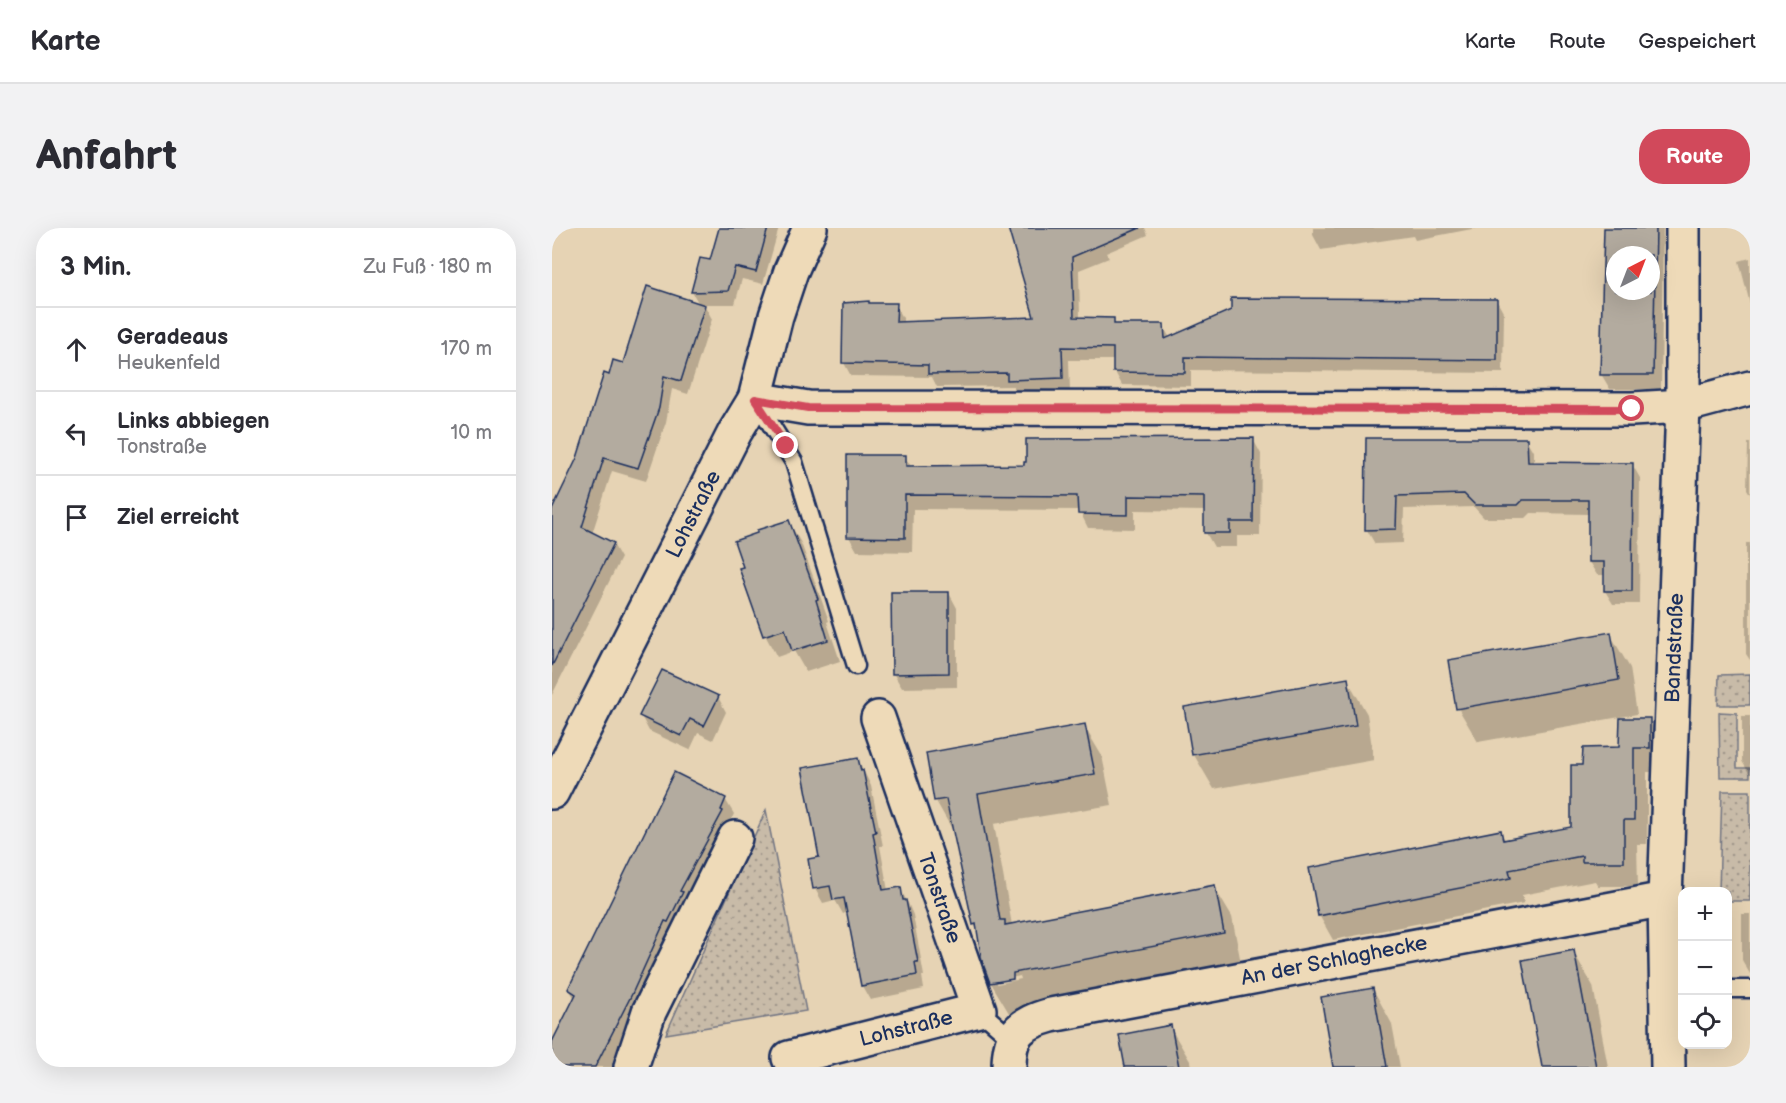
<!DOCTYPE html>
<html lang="de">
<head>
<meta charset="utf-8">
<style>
  :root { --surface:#fff; --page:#f2f2f3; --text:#2b2b33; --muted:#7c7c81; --line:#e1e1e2; --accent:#d1495b }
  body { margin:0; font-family:"Balsamiq Sans",sans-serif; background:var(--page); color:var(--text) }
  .controls { position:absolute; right:18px; bottom:18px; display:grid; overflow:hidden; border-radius:12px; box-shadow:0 6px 24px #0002 }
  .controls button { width:54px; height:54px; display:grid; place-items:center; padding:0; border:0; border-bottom:2px solid var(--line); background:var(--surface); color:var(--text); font:30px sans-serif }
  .compass { position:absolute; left:1054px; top:18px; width:54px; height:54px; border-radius:50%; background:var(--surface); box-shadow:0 6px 24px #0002; rotate:42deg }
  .stop { position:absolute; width:18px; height:18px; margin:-14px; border:4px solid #d1495b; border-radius:50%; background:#fff }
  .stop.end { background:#d1495b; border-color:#fff; box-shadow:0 2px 6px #0008 }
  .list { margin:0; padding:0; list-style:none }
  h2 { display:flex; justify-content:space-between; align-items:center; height:78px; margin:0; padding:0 24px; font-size:26px }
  h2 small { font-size:20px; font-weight:400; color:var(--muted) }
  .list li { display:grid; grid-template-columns:39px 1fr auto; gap:18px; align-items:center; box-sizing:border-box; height:84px; padding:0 24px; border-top:2px solid var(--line) }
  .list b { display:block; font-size:22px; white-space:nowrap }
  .list p { margin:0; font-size:20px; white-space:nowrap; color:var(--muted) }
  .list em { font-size:20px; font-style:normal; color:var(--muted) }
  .icon { flex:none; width:33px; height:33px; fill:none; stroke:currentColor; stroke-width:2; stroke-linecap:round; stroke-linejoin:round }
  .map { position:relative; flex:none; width:1198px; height:839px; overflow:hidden; border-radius:24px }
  header { display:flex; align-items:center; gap:36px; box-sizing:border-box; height:84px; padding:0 30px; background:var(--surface); border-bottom:2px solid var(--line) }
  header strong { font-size:28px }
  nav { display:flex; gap:33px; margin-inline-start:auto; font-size:21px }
  .intro { display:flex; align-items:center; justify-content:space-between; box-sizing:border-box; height:144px; padding:0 36px }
  h1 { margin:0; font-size:42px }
  .button { padding:15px 27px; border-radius:24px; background:var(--accent); color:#fff; font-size:21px; font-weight:700 }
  main { display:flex; gap:36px; padding:0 36px }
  aside { flex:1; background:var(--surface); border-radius:24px; box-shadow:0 6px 24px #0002 }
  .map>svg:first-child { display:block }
</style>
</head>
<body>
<header>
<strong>Karte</strong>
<nav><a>Karte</a><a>Route</a><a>Gespeichert</a></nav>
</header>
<div class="intro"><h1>Anfahrt</h1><a class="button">Route</a></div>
<main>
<aside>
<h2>3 Min.<small>Zu Fuß · 180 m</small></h2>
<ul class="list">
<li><svg class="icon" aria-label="ahead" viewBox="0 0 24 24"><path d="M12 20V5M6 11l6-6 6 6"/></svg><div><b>Geradeaus</b><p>Heukenfeld</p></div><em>170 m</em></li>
<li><svg class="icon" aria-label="left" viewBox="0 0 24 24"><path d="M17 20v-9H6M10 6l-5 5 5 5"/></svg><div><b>Links abbiegen</b><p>Tonstraße</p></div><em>10 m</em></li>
<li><svg class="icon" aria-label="arrive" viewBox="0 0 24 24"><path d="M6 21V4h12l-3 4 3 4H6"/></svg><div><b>Ziel erreicht</b></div></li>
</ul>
</aside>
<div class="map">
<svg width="1198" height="839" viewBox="0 0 1198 839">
  <defs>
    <pattern id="grass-dots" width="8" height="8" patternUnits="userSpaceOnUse" patternTransform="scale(1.5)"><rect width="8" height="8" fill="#c8bba8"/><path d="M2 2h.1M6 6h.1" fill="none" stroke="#a2988c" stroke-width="1.8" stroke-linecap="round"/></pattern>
  </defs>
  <rect width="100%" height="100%" fill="#e6d3b4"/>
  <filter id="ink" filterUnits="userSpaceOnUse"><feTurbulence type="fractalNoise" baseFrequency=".0167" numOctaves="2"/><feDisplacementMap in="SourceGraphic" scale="12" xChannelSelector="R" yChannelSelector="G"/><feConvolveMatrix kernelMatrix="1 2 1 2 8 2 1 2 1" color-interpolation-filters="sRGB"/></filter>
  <g filter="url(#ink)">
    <g fill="url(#grass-dots)" stroke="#727583" stroke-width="1.5">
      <path d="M1198 446V477H1166L1167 447Z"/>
      <path d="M1167 484 1185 485V540H1198V549H1168Z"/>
      <path d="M1170 563H1198V673H1176V664L1167 663Z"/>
      <path d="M214 582 254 783 114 806Z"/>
    </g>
    <g fill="#0003" fill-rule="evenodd">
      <path d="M169 0H227L211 56 190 51 183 76H152L160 91 136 166 120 161 114 194 94 253 60 243 40 306 61 316 69 330 0 467V307L26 231 58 148 147 76 140 64 159 34Z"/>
      <path d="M458 0H593L596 7 554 25 557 30 527 42 528 90 561 91 564 98H611L618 110 945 73 952 86 951 145 639 142V158L570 157 563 144V132H517L518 163 464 165 461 158 385 159 380 149 299 148 292 135 318 77H344L351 90V95L484 91Z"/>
      <path d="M761 0H925L863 12 861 8 769 22 761 7Z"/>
      <path d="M1054 0H1111L1109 161H1058L1049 146ZM1063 27H1099V63H1063Z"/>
      <path d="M1198 30V76L1187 33Z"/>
      <path d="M701 211 709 226 708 308H685V319H662L654 305V283L583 282V301L536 300 527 282 361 281 360 324 305 323 297 309 353 229 360 240 473 239Z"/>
      <path d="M815 211H974L982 225V236H1080L1088 250 1087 376H1061L1053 363V347H1045L1037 334V286L979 285 974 290H932L922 279 852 281 851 315 823 316 815 302Z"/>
      <path d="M1196 215H1198V266L1195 261Z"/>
      <path d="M237 294 249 315 277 393 275 394 288 433 254 444 242 423 225 429 213 407 193 340Z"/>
      <path d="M1194 315H1198V432L1194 426Z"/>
      <path d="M397 365 405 380V459L350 460 341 445Z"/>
      <path d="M1058 406 1078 440 1085 486 926 514 906 480Z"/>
      <path d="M795 451 815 486 822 532 662 561 642 527 633 480Z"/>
      <path d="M166 469 174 484 161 512 146 505 138 522 97 503 89 488Z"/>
      <path d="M1190 488H1198V547L1190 533Z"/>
      <path d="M1097 491 1111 516V544H1095V616H1085L1086 658H1046L1043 653 970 667 972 675 781 712 767 687 948 604 954 613 1021 601 1032 538 1069 521Z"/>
      <path d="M532 498 550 528 560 577 442 596 460 697 662 659 680 689 689 735 477 775 478 781 457 785 439 755 431 733 426 704 422 696 401 603 384 573 375 526ZM468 748 469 751 445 756V753Z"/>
      <path d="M306 531 319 558 331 618H328L336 663 348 661 356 675 361 687 372 748H370L372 761 318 772 310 758 296 684 291 686 283 672 271 675 263 661 268 630Z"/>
      <path d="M173 571 182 586 62 833 65 839H0V817L23 771 17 761Z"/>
      <path d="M1190 686H1198V746L1190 732Z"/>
      <path d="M1021 723 1041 758 1056 839H991Z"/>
      <path d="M821 761 840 796 848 839H783Z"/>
      <path d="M618 799 638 833 639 839H575Z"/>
    </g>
    <g fill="#b3ab9f" stroke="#1b2f5e" stroke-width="1.5" fill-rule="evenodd">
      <path d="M167 0H216L204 44 183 39 176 63 139 64 148 30 158 32Z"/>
      <path d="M456 0H588L520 29 522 89 562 90V96H612L613 111 679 82V70L945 71V132L633 129V145L561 144V120L510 119 511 150 455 152V145L376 146V137L290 135 291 75 317 73V75H345L344 94 482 89Z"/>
      <path d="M1052 0H1104L1101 147H1048ZM1063 27H1099V63H1063Z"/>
      <path d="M95 58 153 77 129 153 112 148 107 180 86 240 52 230 30 299 62 315 0 438V282L25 230 52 145 57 147 61 132 71 135Z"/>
      <path d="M702 210 701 294H678V305H652V269L576 268V287L526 286 525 268 353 267V310L295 309V227H354V238L472 237V234H474V211Z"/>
      <path d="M814 210H975L976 234 1081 235 1080 363H1052V334H1036V272H971L966 277H923L912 266 845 268 844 301 813 302Z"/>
      <path d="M237 292 266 371 264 372 276 412 240 423 233 401 211 408 187 340 191 339 182 313 205 305V302Z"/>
      <path d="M339 364H397V445L340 446Z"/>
      <path d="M1059 404 1067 452 904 481 896 432Z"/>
      <path d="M110 442 167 468 152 498 138 491 129 508 87 488Z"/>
      <path d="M796 450 804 498 640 527 632 479Z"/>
      <path d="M1068 490H1098V520H1082V592H1072V634H1030V628L957 642 959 650 766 688 757 640 949 602 951 612 1019 599V537H1030L1031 520 1067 519Z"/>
      <path d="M533 496 543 546 426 566 448 692H453V697L663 657 672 705 461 745V751L438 755 430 733 424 696 421 697 394 571 382 573 374 525Z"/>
      <path d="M306 530 309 543 311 542 324 604 321 605 331 662 349 659 351 672H354L366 734H363L365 747 309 758 292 670 281 672 278 658 261 661 256 631 267 629 250 540Z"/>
      <path d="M122 544 174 570 169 582 171 583 128 663 131 664 116 694 113 693 80 766 43 839H0V814L24 766 16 761Z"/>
      <path d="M1022 722 1044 839H990L970 732Z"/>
      <path d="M821 760 835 839H781L769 769Z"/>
      <path d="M619 797 627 839H573L567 807Z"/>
    </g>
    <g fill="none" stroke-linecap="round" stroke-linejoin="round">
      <defs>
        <g id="service">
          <path d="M203 171 242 234 304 438"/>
          <path d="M1176 761H1198"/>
          <path d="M427 782 460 811"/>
        </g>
        <g id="minor">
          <path d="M203 171 256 180 1080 181 1131 178 1198 160"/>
          <path d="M0 564 183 204 203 171 224 88 239 43 258 0"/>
          <path d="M237 830 427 782 326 490"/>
          <path d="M79 839 97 784 183 610"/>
          <path d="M457 839C457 805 467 796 499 787L1113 671"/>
          <path d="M1116 839 1113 671 1131 178V0"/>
        </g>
      </defs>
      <use href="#service" stroke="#1b2f5e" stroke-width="21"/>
      <use href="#minor" stroke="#1b2f5e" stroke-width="38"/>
      <use href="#service" stroke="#eedab8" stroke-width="16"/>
      <use href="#minor" stroke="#eedab8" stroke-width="33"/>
    </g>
  </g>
  <g fill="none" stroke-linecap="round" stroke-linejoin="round" filter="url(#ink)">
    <path stroke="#d1495b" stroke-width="8" d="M234 218 203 171 256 180 1080 181"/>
  </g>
  <g text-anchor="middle" stroke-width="5" stroke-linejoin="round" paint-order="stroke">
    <g font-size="21" fill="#1b2f5e" stroke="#eedab8">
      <text transform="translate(141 286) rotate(-63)" y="7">Lohstraße</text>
      <text transform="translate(1122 420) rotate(-88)" y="7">Bandstraße</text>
      <text transform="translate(388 670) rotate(71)" y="7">Tonstraße</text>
      <text transform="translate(782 732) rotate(-11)" y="7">An der Schlaghecke</text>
      <text transform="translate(354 800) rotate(-14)" y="7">Lohstraße</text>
    </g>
  </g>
</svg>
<div class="controls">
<button>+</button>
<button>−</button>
<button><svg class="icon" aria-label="locate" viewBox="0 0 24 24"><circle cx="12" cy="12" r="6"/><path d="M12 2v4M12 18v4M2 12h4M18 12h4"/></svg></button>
</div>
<svg class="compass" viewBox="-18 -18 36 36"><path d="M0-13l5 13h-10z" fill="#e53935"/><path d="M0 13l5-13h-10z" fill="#7c7c81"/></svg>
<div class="stop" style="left:1080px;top:181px"></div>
<div class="stop end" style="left:234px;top:218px"></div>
</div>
</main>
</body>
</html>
